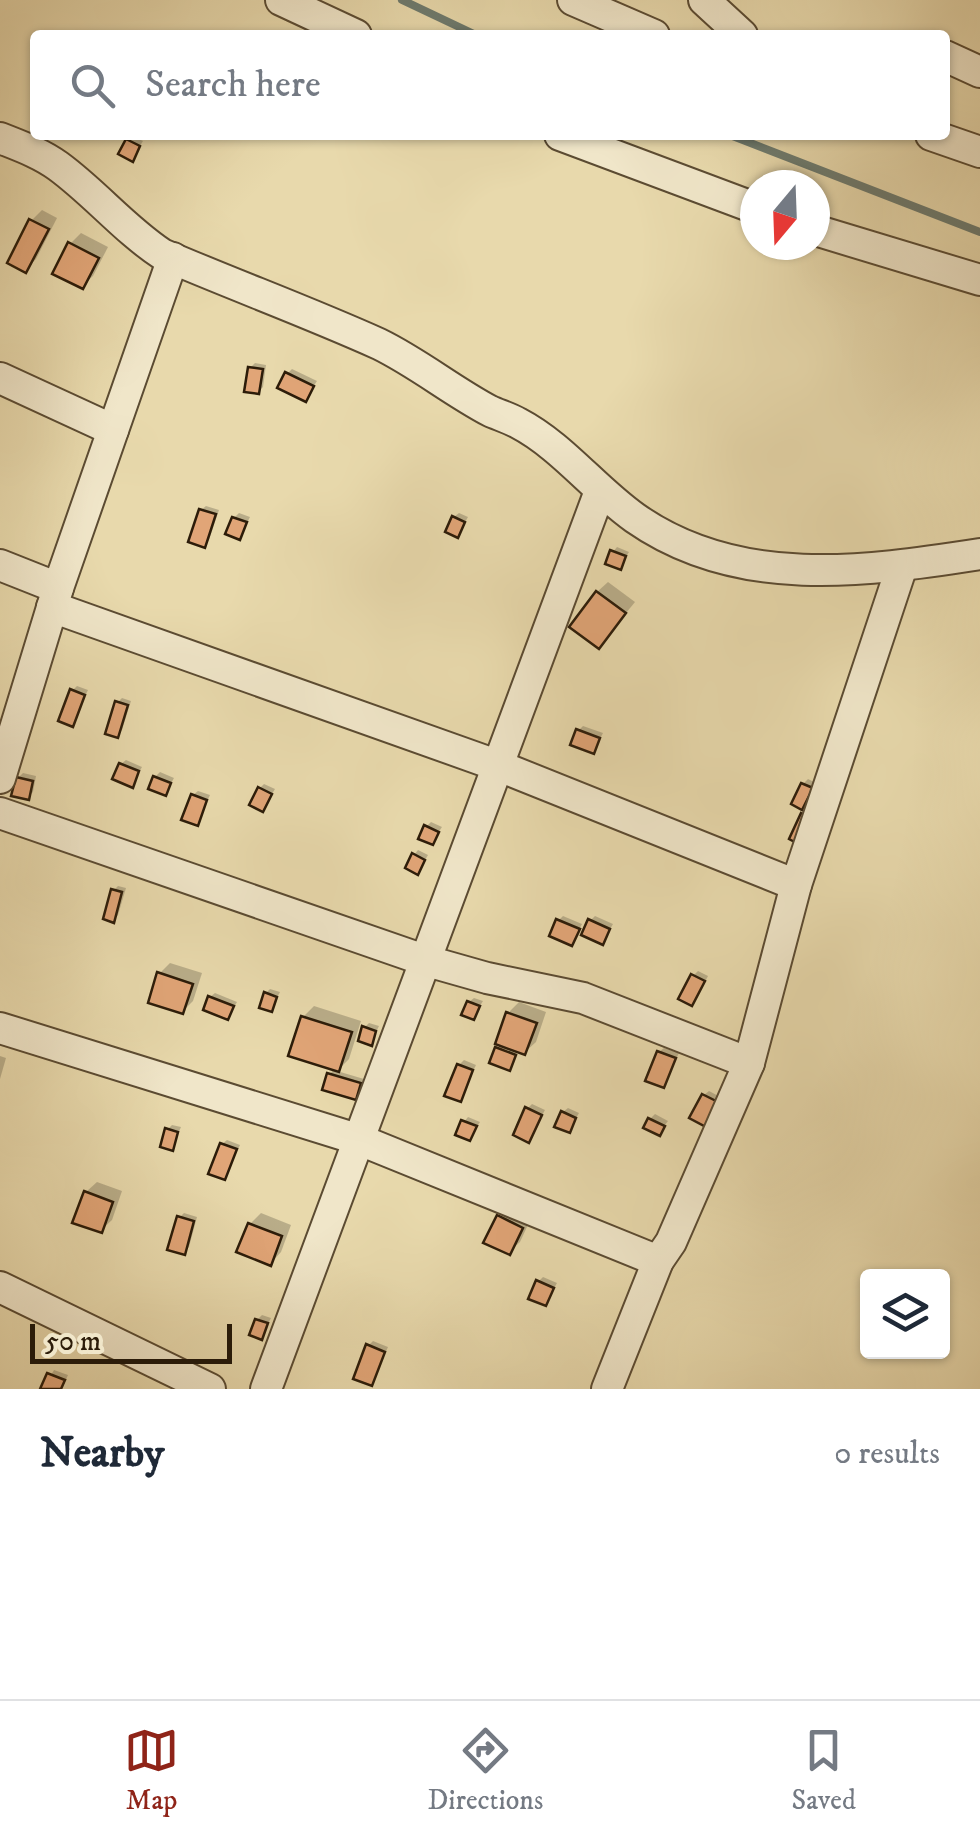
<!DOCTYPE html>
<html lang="en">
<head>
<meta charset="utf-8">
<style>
  :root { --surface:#fff; --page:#f6f6f7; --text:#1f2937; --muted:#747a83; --line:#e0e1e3; --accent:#8f2418 }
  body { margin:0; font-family:"IM FELL DW Pica",serif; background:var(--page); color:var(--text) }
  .controls { position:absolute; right:30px; bottom:30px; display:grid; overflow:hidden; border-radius:10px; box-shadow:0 2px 8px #0004 }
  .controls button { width:90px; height:90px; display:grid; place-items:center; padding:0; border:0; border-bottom:2px solid var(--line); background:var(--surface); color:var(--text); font:50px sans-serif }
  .compass { position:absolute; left:740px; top:170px; width:90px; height:90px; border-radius:50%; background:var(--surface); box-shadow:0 2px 8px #0004; rotate:199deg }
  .scale { position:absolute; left:30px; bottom:25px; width:202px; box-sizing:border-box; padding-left:10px; border:5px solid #2c1c09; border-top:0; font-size:28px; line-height:35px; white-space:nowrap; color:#2c1c09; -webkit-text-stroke:8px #f0e6c9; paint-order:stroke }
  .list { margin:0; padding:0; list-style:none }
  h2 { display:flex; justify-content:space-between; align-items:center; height:130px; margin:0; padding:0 40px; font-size:42px }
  h2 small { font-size:32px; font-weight:400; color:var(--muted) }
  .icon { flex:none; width:55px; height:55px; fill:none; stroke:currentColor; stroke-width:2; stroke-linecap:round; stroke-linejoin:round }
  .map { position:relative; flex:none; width:980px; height:1389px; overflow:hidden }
  .search { position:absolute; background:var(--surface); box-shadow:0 2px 8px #0004; left:30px; right:30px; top:30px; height:110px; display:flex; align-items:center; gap:25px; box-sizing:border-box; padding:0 35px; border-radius:10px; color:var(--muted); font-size:38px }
  .sheet { height:310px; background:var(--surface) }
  nav { display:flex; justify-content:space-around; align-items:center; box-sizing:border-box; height:140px; border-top:2px solid var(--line); background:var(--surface); font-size:28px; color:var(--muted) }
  nav a { display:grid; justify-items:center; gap:5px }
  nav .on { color:var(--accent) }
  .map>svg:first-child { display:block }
</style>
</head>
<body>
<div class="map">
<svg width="980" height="1389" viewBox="0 0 980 1389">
  <rect width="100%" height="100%" fill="#e8d9ac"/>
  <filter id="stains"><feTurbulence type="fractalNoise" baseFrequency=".002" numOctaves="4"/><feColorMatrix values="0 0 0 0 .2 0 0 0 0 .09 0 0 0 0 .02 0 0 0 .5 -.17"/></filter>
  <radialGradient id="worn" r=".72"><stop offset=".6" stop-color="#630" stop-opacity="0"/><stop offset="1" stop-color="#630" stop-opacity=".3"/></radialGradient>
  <g fill="#0003">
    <path d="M132 136 143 141 132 159 128 141Z"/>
    <path d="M42 210 57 218 36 259 25 270 32 220Z"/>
    <path d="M81 233 108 247 93 276 82 286 70 244Z"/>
    <path d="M255 363 266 365 263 387 258 392 250 368Z"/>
    <path d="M292 369 317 381 305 399 287 374Z"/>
    <path d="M206 506 219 510 209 540 205 545 201 510Z"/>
    <path d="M239 513 250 517 240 537 234 518Z"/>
    <path d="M459 513 468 517 458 535 454 517Z"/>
    <path d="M617 547 629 552 620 567 613 552Z"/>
    <path d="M608 582 635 602 599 646 597 592Z"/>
    <path d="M77 686 88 690 72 724V691Z"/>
    <path d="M122 698 131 701 122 730 117 735V703Z"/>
    <path d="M583 726 603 733 594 751 578 731Z"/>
    <path d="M126 760 142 767 132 785 121 764Z"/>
    <path d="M160 772 174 778 166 793 155 777Z"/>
    <path d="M23 773 36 776 33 792 28 797 18 778Z"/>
    <path d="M808 779 816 783 802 807 803 784Z"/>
    <path d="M264 784 275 789 263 809 260 788Z"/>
    <path d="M198 791 210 795 197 823 193 795Z"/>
    <path d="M431 822 442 827 432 842 426 827Z"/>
    <path d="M418 850 428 855 418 872 414 855Z"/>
    <path d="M118 886 126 888 118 915 114 920 113 891Z"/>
    <path d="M563 916 582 924 572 943 558 921Z"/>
    <path d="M595 916 613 924 603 942 590 921Z"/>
    <path d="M170 963 202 973 193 1001 182 1012 159 974Z"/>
    <path d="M698 971 708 976 696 999 693 976Z"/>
    <path d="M270 989 280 992 271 1009 266 993Z"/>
    <path d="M215 993 237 1002 228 1018 210 997Z"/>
    <path d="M474 998 483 1001 473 1017 469 1002Z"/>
    <path d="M519 1002 546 1012 536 1042 525 1052 519 1050 509 1068 498 1048 502 1044 508 1013Z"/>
    <path d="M314 1006 361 1021 349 1059 337 1071 364 1079 355 1097 329 1075 335 1068 303 1017Z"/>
    <path d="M369 1023 379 1026 371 1043 364 1028Z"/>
    <path d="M664 1048 679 1053 663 1085 659 1052Z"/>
    <path d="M0 1056 6 1058 0 1079Z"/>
    <path d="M464 1060 476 1065 460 1099 459 1065Z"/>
    <path d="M709 1091 724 1099 712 1121 704 1095Z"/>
    <path d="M532 1104 545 1110 529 1140 527 1109Z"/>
    <path d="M568 1108 579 1113 569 1130 563 1112Z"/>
    <path d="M655 1114 668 1121 659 1133 650 1119Z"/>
    <path d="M468 1117 480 1122 470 1138 464 1122Z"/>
    <path d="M172 1125 181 1127 172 1148 167 1130Z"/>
    <path d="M227 1140 240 1145 225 1177 222 1144Z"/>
    <path d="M97 1182 122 1191 112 1220 101 1230 86 1192Z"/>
    <path d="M510 1206 532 1216 520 1242 509 1252 499 1216Z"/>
    <path d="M184 1213 197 1217 189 1247 184 1252 179 1218Z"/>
    <path d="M261 1213 291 1225 281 1252 271 1263 250 1224Z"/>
    <path d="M543 1277 557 1283 546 1303 538 1282Z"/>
    <path d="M262 1315 271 1318 261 1337 257 1320Z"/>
    <path d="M373 1341 388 1347 372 1383 368 1346Z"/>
    <path d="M54 1370 68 1375 62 1389H43Z"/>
  </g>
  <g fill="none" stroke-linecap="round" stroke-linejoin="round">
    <g stroke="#6d7a6e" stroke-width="8">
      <path d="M402 0 476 35"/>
      <path d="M730 135 980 232"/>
    </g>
  </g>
  <g fill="#e1a577" stroke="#2c1c09" stroke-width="2.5">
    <path d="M126 139 140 146 133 162 118 154Z"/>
    <path d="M29 219 49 229 26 273 7 263Z"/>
    <path d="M68 242 99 258 83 289 52 274Z"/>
    <path d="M248 367 263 369 259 394 244 392Z"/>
    <path d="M285 372 314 386 306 402 277 388Z"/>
    <path d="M199 509 216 514 205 548 188 542Z"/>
    <path d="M452 516 465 522 458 538 445 532Z"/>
    <path d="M232 517 247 522 240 540 225 534Z"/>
    <path d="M610 550 626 556 621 570 605 564Z"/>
    <path d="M596 591 626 613 599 649 569 627Z"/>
    <path d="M70 689 85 695 73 727 58 721Z"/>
    <path d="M115 701 128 705 118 738 105 734Z"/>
    <path d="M576 729 600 738 594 754 570 745Z"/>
    <path d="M119 763 139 771 133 788 112 779Z"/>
    <path d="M153 776 171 783 166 796 148 789Z"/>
    <path d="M16 777 33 781 29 800 11 796Z"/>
    <path d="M801 783 813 788 802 810 791 804Z"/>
    <path d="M258 787 272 794 263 812 249 805Z"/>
    <path d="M191 794 207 800 198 826 181 820Z"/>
    <path d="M801 813 817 821 804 847 789 839Z"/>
    <path d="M424 825 439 832 433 845 418 839Z"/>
    <path d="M412 853 425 860 418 875 405 868Z"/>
    <path d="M111 889 122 892 114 923 103 919Z"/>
    <path d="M556 919 580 929 572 946 549 936Z"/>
    <path d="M588 919 610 929 603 945 581 935Z"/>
    <path d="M157 972 193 984 183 1014 148 1003Z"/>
    <path d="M691 974 705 981 692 1006 678 999Z"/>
    <path d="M264 992 277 997 272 1012 259 1008Z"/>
    <path d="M208 996 234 1006 228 1020 203 1010Z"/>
    <path d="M467 1001 480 1006 474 1020 461 1015Z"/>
    <path d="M506 1012 537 1023 525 1055 495 1044Z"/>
    <path d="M301 1016 352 1032 339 1072 288 1056Z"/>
    <path d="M362 1026 376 1031 372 1046 358 1041Z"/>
    <path d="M495 1047 516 1055 510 1071 489 1063Z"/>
    <path d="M657 1051 676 1058 664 1088 645 1081Z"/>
    <path d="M457 1064 473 1070 461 1102 444 1096Z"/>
    <path d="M327 1073 361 1083 356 1100 322 1090Z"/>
    <path d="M702 1094 722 1104 708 1128 689 1118Z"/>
    <path d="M525 1107 542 1115 529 1143 513 1135Z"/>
    <path d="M561 1111 576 1118 570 1133 554 1127Z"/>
    <path d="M648 1118 665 1126 660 1136 643 1128Z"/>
    <path d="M461 1120 477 1126 470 1141 455 1135Z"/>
    <path d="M165 1128 178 1132 173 1151 160 1147Z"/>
    <path d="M220 1143 237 1149 225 1180 208 1174Z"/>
    <path d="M84 1191 113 1202 102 1233 72 1223Z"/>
    <path d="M497 1215 523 1228 510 1255 483 1243Z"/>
    <path d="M177 1216 194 1221 185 1255 167 1250Z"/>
    <path d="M248 1223 282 1236 271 1266 236 1252Z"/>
    <path d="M536 1280 554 1288 546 1306 528 1299Z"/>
    <path d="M255 1319 268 1323 262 1340 249 1335Z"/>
    <path d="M366 1344 385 1352 372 1386 353 1379Z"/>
    <path d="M47 1373 65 1380 61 1389H40Z"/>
  </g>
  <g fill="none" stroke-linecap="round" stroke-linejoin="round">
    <defs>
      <g id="street">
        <path d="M281 0 356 35"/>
        <path d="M573 0 654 35"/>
        <path d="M704 0 742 35"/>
        <path d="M945 56 980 72"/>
        <path d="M560 135 755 208"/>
        <path d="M931 135 980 152"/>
        <path d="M0 138C20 146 40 153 58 166 95 193 124 229 162 254 234 285 308 312 379 344 418 363 452 391 490 411 499 415 509 418 518 423 562 446 594 489 635 518 738 590 864 572 980 554"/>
        <path d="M815 230 980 280"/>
        <path d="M0 378 113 430"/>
        <path d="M0 565 58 588"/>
        <path d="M52 607 499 766 796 885"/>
        <path d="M0 778 58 588 173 258"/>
        <path d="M0 813 427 961 487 978 583 998 749 1063"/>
        <path d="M0 1028 360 1140 658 1261"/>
        <path d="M0 1287 210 1389"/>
        <path d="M266 1389 600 491"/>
        <path d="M607 1389 658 1261 671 1242 749 1063 796 885 902 566"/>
      </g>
    </defs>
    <use href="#street" stroke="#5b4b32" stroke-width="34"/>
    <use href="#street" stroke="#f0e6c9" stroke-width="30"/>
  </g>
  <rect width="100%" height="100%" filter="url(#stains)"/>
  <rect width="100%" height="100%" fill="url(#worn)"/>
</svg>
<div class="controls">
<button><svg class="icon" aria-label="layers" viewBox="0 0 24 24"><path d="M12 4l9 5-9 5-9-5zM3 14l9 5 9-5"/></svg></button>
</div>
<svg class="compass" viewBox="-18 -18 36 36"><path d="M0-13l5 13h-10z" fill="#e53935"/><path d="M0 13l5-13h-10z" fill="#747a83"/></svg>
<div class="scale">50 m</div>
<div class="search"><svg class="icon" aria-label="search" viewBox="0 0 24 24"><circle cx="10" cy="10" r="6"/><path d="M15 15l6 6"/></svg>Search here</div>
</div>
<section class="sheet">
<h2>Nearby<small>0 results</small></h2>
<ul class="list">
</ul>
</section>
<nav>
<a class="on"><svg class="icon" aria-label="map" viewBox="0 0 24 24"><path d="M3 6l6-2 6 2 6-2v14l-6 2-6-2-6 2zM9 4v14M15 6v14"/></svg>Map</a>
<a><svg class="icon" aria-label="directions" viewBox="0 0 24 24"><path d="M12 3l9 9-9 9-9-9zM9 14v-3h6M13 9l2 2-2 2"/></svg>Directions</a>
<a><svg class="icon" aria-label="saved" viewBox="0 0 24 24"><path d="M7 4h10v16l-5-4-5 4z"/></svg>Saved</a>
</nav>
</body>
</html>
